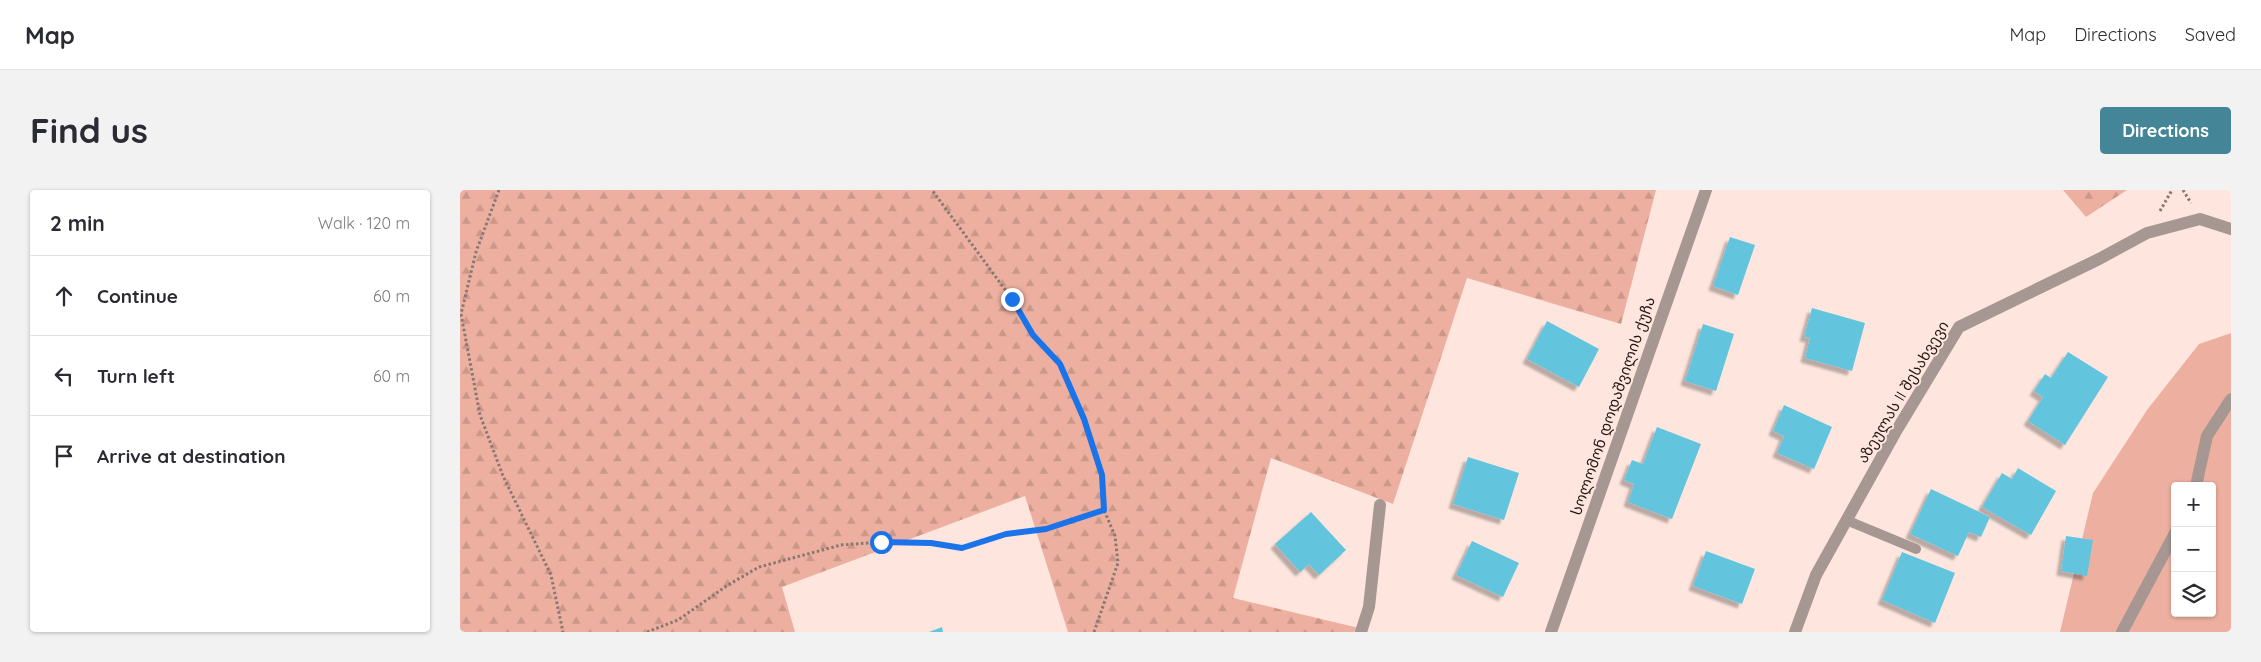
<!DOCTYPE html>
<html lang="en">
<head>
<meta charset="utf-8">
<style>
  :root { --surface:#fff; --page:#f2f2f3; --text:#2b2b33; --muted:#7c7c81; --line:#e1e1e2; --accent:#448697 }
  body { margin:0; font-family:Quicksand,"Noto Sans Georgian",sans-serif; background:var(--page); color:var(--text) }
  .controls { position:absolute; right:15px; bottom:15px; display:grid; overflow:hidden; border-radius:5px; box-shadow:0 1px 4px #0004 }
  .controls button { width:45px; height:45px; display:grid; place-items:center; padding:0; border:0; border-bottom:1px solid var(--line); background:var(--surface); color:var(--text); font:25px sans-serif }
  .stop { position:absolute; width:15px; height:15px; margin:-11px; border:4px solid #1a73e8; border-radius:50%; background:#fff }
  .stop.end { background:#1a73e8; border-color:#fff; box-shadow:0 1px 5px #0008 }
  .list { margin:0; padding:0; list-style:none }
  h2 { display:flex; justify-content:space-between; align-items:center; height:65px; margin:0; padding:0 20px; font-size:21px }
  h2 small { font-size:16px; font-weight:400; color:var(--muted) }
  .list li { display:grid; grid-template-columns:32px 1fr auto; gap:15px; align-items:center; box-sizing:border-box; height:80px; padding:0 20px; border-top:1px solid var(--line) }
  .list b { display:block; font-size:19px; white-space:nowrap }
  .list em { font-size:16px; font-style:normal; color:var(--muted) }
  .icon { flex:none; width:28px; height:28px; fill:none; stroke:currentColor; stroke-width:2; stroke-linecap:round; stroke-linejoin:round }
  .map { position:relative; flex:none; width:1771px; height:442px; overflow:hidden; border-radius:5px }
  header { display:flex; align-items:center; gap:30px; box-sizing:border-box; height:70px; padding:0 25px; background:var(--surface); border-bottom:1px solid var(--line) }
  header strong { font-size:24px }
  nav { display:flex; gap:28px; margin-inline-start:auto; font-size:18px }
  .intro { display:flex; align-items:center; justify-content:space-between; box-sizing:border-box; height:120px; padding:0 30px }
  h1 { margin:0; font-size:35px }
  .button { padding:12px 22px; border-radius:5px; background:var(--accent); color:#fff; font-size:18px; font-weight:700 }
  main { display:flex; gap:30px; padding:0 30px }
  aside { flex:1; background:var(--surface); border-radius:5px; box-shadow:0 1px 4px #0004 }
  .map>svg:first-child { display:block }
</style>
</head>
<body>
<header>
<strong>Map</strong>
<nav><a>Map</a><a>Directions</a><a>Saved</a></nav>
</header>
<div class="intro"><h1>Find us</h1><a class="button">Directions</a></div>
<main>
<aside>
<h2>2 min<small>Walk · 120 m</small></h2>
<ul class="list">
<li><svg class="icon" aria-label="ahead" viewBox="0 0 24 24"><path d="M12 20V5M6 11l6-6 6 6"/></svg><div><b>Continue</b></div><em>60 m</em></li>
<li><svg class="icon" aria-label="left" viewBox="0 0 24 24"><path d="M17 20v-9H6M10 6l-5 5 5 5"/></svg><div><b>Turn left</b></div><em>60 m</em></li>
<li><svg class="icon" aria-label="arrive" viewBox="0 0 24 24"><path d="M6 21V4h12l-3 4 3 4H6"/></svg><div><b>Arrive at destination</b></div></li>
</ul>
</aside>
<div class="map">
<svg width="1771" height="442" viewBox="0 0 1771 442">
  <defs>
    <pattern id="forest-firs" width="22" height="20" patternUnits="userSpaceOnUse" patternTransform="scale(1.25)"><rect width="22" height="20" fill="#edb0a0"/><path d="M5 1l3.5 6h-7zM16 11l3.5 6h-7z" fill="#cb9789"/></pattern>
    <filter id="shadow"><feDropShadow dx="-4.5" dy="4.5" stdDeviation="1" flood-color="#0004"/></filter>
  </defs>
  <rect width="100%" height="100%" fill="#fee6df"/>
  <path fill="#edb0a0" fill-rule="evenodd" d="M1771 143V442H1600L1633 303 1687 220 1739 154ZM1715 296H1752V423H1715Z"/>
  <g fill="url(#forest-firs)">
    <path d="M0 0H1196L1161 134 1007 88 933 314 811 268 773 408 899 438 894 442H608L565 306 322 397 335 442H0Z"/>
    <path d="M1603 0H1667L1626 27Z"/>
  </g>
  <g fill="#63c4de" filter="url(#shadow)">
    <path d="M1270 47 1295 55 1278 105 1253 96Z"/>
    <path d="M1352 118 1405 133 1392 181 1345 168 1350 148 1344 147Z"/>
    <path d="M1087 131 1139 159 1119 197 1067 169Z"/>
    <path d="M1243 134 1274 144 1256 201 1225 191Z"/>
    <path d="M1608 162 1648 187 1605 255 1568 231 1583 207 1574 201 1585 184 1591 188Z"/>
    <path d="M1324 215 1372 237 1354 279 1317 263 1324 246 1313 241Z"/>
    <path d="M1197 237 1241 254 1212 329 1168 312 1174 294 1164 290 1172 270 1183 274Z"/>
    <path d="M1008 267 1059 283 1044 330 993 314Z"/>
    <path d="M1558 278 1596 301 1571 345 1522 317 1542 283 1552 289Z"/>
    <path d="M1471 299 1530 327 1521 347 1509 342 1498 366 1450 344Z"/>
    <path d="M851 322 886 360 859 385 849 374 840 382 815 354Z"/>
    <path d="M1606 346 1633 350 1627 386 1601 381Z"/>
    <path d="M1012 351 1059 373 1043 407 996 385Z"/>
    <path d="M1246 361 1295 379 1282 414 1233 396Z"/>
    <path d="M1442 362 1495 383 1475 433 1422 410Z"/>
    <path d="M482 437 483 442H469Z"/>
  </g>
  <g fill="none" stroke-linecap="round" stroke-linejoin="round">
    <g stroke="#897772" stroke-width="3" stroke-dasharray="2.5 2.5" stroke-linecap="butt">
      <path d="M39 0 16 62 1 124 20 225 43 286 91 385 103 442"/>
      <path d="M1723 0 1731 13"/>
      <path d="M1700 21 1712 0"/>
      <path d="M187 442 218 430 268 395 299 377 381 355 421 352 471 353 502 358 546 344 586 339 644 320 641 285 624 229 600 174 573 145 552 109 472 0"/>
      <path d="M634 442 658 373 655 346 644 320"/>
    </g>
    <path stroke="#a79793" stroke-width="10" d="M1386 330 1456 359"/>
    <g stroke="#a79793" stroke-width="12">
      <path d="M1736 296 1747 246 1771 209"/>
      <path d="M901 442 909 417 920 315"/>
      <path d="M1091 442 1246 0"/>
      <path d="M1335 442 1356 385 1435 243 1499 137 1639 69 1687 43 1740 29 1771 39"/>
      <path d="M1662 442 1715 343"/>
    </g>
  </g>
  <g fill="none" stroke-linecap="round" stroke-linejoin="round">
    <path stroke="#1a73e8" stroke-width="6" d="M421 352 471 353 502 358 546 344 586 339 644 320 642 285 624 229 600 174 573 145 552 109"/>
  </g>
  <g text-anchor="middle" stroke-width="4" stroke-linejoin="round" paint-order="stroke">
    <g font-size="15" fill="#241713" stroke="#fee6df">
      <text transform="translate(1443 202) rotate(-59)" y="5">აზეულას II შესახვევი</text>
      <text transform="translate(1153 216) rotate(-71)" y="5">სოლომონ დოდაშვილის ქუჩა</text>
    </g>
  </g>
</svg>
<div class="controls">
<button>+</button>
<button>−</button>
<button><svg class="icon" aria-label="layers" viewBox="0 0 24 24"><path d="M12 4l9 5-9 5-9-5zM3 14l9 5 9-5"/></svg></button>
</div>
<div class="stop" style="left:421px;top:352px"></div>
<div class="stop end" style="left:552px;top:109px"></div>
</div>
</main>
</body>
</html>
